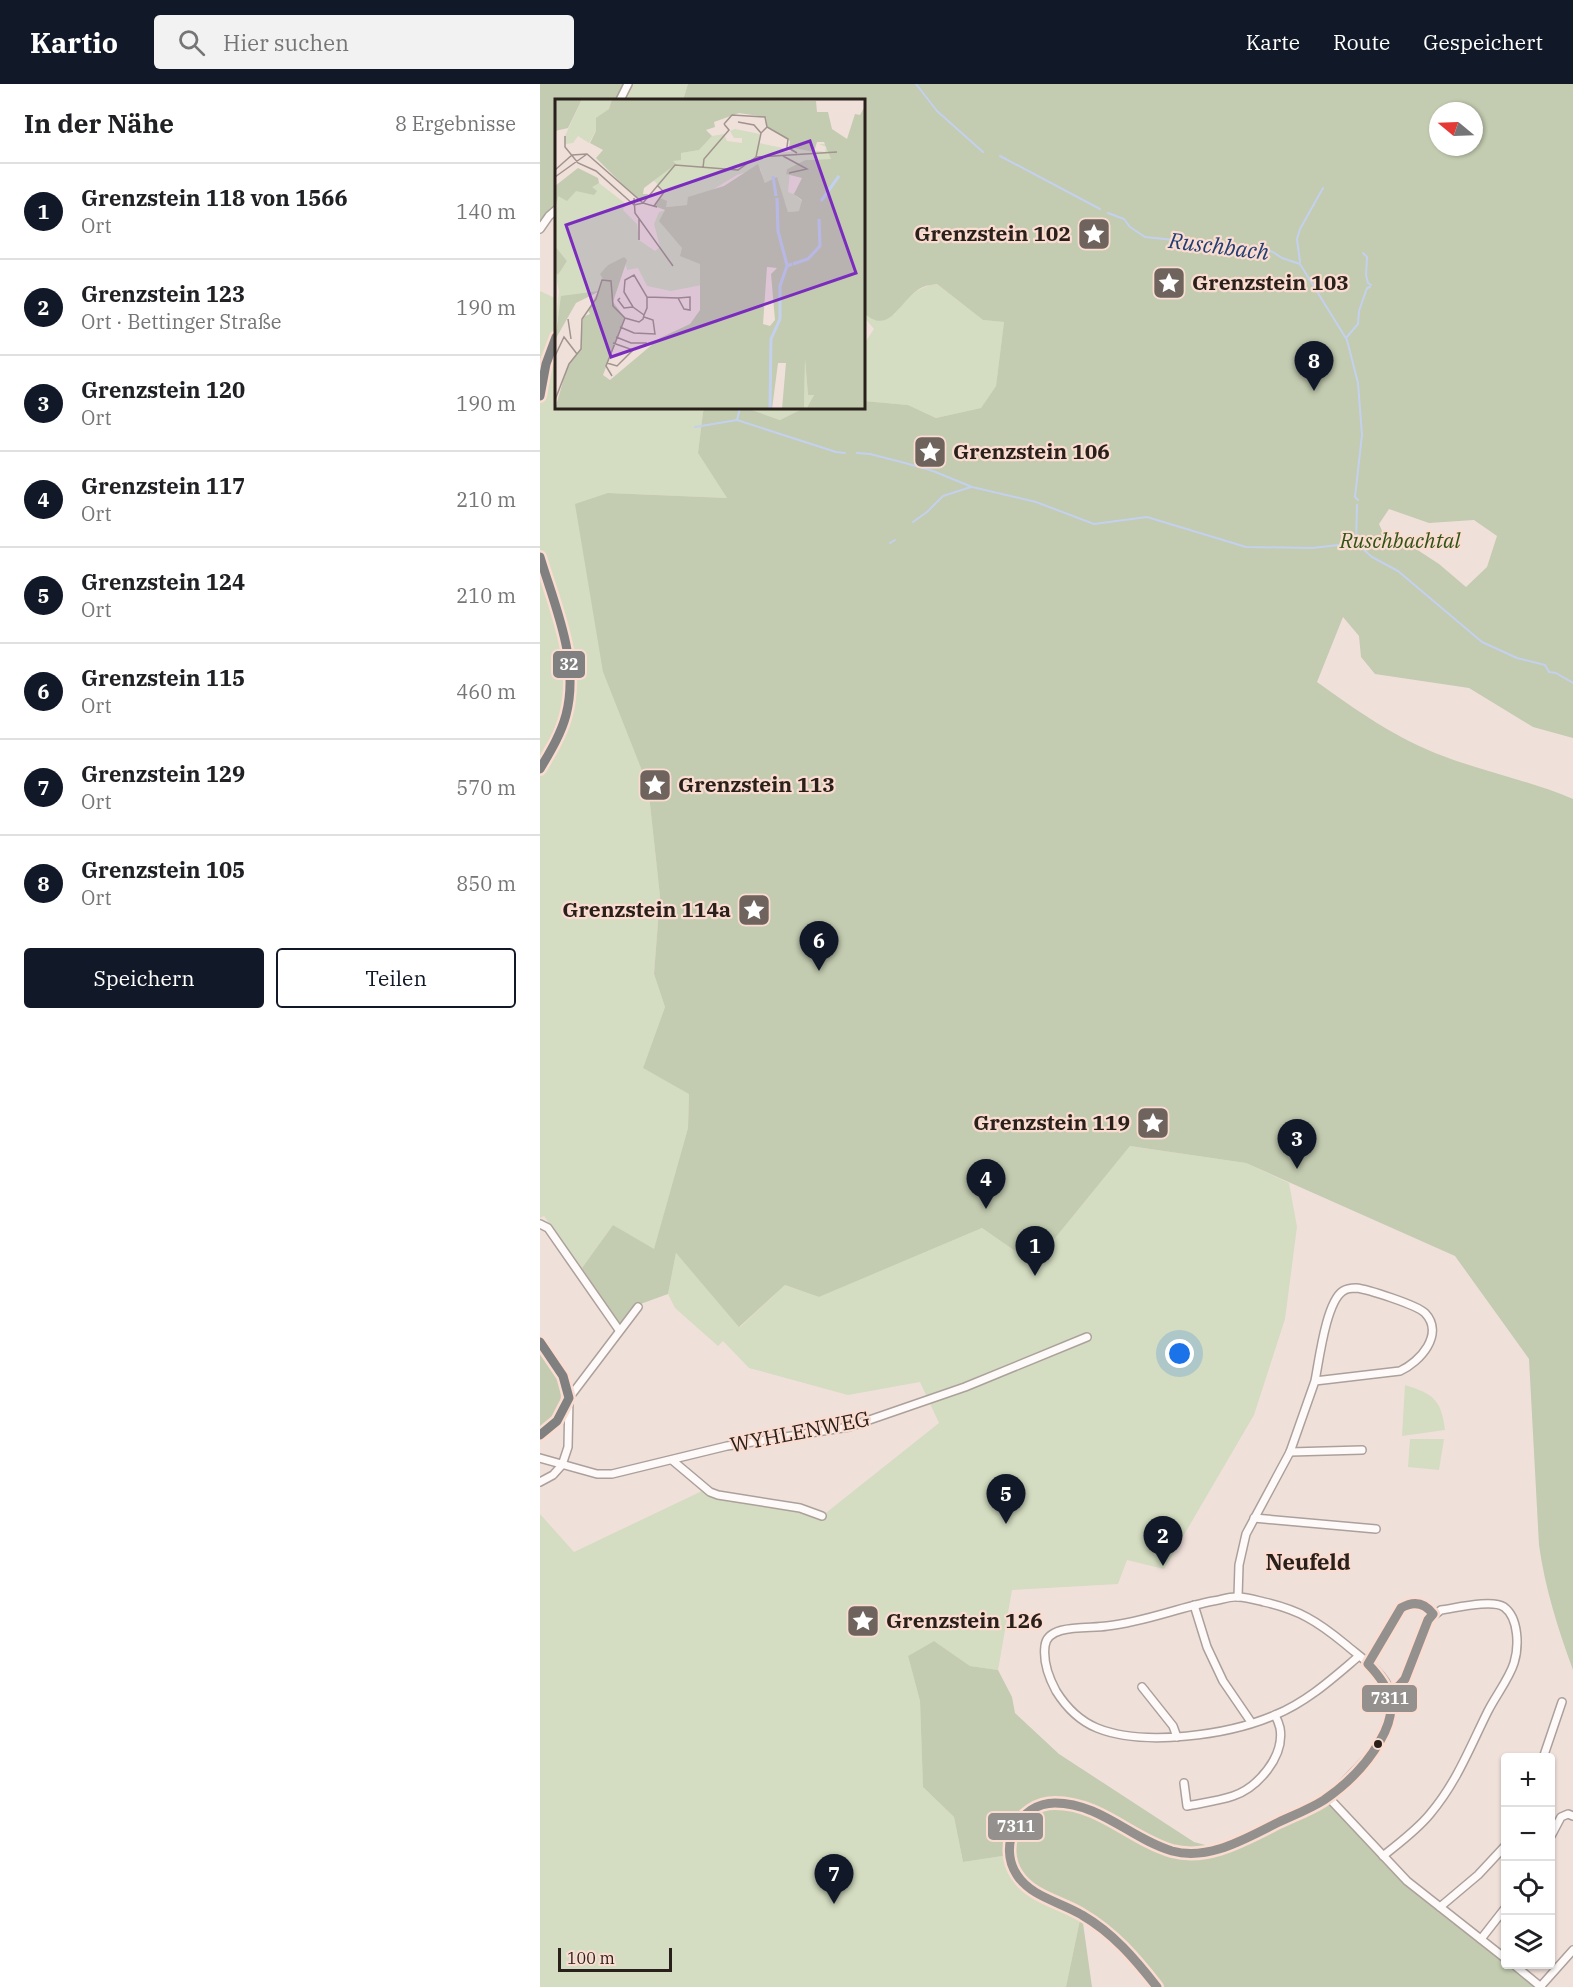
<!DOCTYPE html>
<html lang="de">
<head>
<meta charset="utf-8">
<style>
  :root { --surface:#fff; --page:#f2f2f2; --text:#202124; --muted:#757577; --line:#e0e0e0; --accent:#111827 }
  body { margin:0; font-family:"IBM Plex Serif",serif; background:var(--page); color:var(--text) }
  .controls { position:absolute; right:18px; bottom:18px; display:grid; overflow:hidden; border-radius:6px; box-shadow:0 2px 4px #0004 }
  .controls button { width:54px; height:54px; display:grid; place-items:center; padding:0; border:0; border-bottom:2px solid var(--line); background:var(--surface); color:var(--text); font:30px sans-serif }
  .compass { position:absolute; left:889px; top:18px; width:54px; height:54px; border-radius:50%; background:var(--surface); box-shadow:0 2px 4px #0004; rotate:289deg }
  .scale { position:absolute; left:18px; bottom:15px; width:114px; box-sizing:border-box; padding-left:6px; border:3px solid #2a201b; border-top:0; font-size:16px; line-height:21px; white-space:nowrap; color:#2a201b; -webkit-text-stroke:4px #fadcd0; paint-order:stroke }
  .you { position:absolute; left:640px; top:1270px; width:21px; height:21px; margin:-15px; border:4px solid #fff; border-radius:50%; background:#1a73e8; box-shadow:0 0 0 9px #1a73e833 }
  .badge { display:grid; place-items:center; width:39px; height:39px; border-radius:50%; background:var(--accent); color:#fff; font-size:20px; font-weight:700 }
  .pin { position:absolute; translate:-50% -50px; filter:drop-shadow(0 2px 3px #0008) }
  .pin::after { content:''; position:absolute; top:32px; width:21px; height:18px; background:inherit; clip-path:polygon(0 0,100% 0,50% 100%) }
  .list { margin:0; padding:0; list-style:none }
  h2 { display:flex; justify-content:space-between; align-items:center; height:78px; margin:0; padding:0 24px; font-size:26px }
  h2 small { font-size:20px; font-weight:400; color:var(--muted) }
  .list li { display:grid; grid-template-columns:39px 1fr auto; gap:18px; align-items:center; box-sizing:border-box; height:96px; padding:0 24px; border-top:2px solid var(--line) }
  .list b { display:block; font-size:22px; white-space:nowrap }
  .list p { margin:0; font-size:20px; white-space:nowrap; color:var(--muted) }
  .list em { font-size:20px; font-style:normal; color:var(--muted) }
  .actions { display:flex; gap:12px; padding:18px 24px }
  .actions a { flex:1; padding:14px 0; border:2px solid var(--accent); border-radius:6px; text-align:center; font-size:21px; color:var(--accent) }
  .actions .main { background:var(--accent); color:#fff }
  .icon { flex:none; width:33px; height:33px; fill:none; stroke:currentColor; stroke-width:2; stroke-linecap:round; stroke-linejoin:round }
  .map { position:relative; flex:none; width:1033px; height:1903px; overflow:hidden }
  header { display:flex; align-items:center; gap:36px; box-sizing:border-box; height:84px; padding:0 30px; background:var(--accent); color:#fff }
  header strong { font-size:28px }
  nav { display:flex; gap:33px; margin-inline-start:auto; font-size:21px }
  .search { width:420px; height:54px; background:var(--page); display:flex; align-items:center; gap:15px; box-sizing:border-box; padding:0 21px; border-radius:6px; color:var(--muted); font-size:22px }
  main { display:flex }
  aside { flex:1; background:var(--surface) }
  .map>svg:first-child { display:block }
</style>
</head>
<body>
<header>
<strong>Kartio</strong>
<div class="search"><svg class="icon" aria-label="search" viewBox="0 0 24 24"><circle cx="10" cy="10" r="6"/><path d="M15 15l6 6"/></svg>Hier suchen</div>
<nav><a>Karte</a><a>Route</a><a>Gespeichert</a></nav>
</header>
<main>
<aside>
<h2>In der Nähe<small>8 Ergebnisse</small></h2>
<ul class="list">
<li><span class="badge">1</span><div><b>Grenzstein 118 von 1566</b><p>Ort</p></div><em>140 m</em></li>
<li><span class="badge">2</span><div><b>Grenzstein 123</b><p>Ort · Bettinger Straße</p></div><em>190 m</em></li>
<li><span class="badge">3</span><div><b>Grenzstein 120</b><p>Ort</p></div><em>190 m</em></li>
<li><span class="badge">4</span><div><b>Grenzstein 117</b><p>Ort</p></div><em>210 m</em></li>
<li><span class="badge">5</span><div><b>Grenzstein 124</b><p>Ort</p></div><em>210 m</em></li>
<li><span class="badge">6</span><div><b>Grenzstein 115</b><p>Ort</p></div><em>460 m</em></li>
<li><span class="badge">7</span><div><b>Grenzstein 129</b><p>Ort</p></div><em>570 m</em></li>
<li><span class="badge">8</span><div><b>Grenzstein 105</b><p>Ort</p></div><em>850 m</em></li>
</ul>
<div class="actions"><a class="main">Speichern</a><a>Teilen</a></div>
</aside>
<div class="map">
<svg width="1033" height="1903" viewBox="0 0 1033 1903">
  <rect width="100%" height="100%" fill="#f0e0da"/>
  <g fill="#d4dcc1">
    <path d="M88 0H148L143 16H79Z"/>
    <path d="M397 200 443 236 464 238 456 302 441 324 396 334 368 321 324 317V260L334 245 324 233V229L354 231C368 214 375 203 397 200Z"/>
    <path d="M0 207 15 214 16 210V324H165L163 328 158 369 187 414 68 409 63 588 108 702 120 812 114 890 125 923 103 984 149 1009 148 1044 114 1166 73 1141 42 1184 4 1132 0 1134Z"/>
    <path d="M206 324H264L240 336Z"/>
    <path d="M590 1062 706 1079 749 1099 757 1143 745 1235 714 1331 624 1485 587 1476 578 1500 472 1506 458 1586 430 1582 394 1557 368 1572 380 1617 383 1703 414 1733 423 1778 469 1771 541 1831 526 1903H0V1430L34 1468 162 1407 282 1432 399 1339 380 1298 308 1311 209 1284 183 1257 178 1262 135 1224 128 1210 136 1169 200 1243 245 1201 279 1213 442 1144 494 1180Z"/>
    <path d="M865 1301C894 1310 901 1316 905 1346L862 1352Z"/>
    <path d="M870 1355H904L899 1386 868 1383Z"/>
  </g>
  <g fill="#c3cbb0" fill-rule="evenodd">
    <path d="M0 0H88L79 16H16V121L0 140Z"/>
    <path d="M148 0H1033V654L993 643 929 604 835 590 821 573 819 552 803 533 777 598C816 626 857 655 903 672 945 688 991 697 1033 715V1586C1018 1545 1005 1504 999 1461L989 1275 915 1172 706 1079 590 1062 494 1180 442 1144 279 1213 245 1201 199 1243 136 1169 128 1210 95 1222 79 1241 42 1184 73 1141 114 1165 148 1044 149 1010 103 984 125 923 114 890 120 812 108 702 63 588 35 420 68 409 187 414 158 369 163 328 165 324H206L240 336 264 324H324V317L368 321 396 334 441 324 456 302 464 238 443 236 397 200C393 201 387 201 383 203 361 212 351 254 324 229V16H143ZM898 27H934V63H898ZM849 425 889 439 934 436 957 452 947 483 926 503 899 480 873 463 843 449 839 440Z"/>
    <path d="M0 1266C20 1298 35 1317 0 1345Z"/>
    <path d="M394 1557 430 1582 458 1586 472 1613 475 1629 519 1670 654 1758 680 1765 788 1713 867 1797 965 1875 966 1880 973 1881 1001 1903H617L590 1868 542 1832 552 1903H526L541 1831 482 1797 469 1771 423 1778 414 1733 383 1703 380 1617 368 1572Z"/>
  </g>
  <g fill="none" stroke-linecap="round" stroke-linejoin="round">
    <g stroke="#c4d1ee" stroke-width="2">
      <path d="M376 0 397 27 443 68"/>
      <path d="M460 72 560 125"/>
      <path d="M568 129 584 135 590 143 605 153 693 162 709 170 731 167 742 174 760 180 807 256 818 299 822 351 815 413 818 416"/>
      <path d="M823 169 827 173 826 191 828 199 831 201"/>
      <path d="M760 178 757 155 760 145 783 104"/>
      <path d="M806 254 818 240 819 227 827 204 830 203"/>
      <path d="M197 336 200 324"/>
      <path d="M155 343 197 336 296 368 305 369"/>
      <path d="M317 369 330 370 365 379 393 387 432 403 496 418 554 440 607 433 706 463 772 464 816 459"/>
      <path d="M817 421 816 459 832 473 858 487 942 558 977 574 1005 581 1009 588 1016 589 1033 599"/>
      <path d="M373 438 387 428 403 412 431 403"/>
      <path d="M350 459 355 456"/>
    </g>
    <defs>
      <g id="street">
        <path d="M80 16 88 0"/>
        <path d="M0 145 9 132 16 126"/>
        <path d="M0 312 6 280 16 253"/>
        <path d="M0 1140 8 1144 79 1246"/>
        <path d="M750 1368 822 1366"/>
        <path d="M0 1374 57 1390H72L187 1362 309 1343 425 1303 547 1253"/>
        <path d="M132 1376 170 1408 178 1411 260 1424 282 1432"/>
        <path d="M0 1398 13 1391 22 1381 28 1363 29 1314 98 1223"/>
        <path d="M714 1434 836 1445"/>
        <path d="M698 1513 699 1481 706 1450 750 1368 775 1297 860 1287C880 1278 905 1250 885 1229 877 1221 827 1205 816 1204 812 1204 806 1205 803 1207 786 1218 779 1277 775 1297"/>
        <path d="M654 1521 667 1563 683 1597 711 1638"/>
        <path d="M602 1603 633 1642 637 1653"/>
        <path d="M1003 1674 1022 1618"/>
        <path d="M644 1699 647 1722C662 1719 678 1717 693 1712 717 1704 745 1673 740 1644 739 1640 737 1635 735 1631"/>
        <path d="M788 1713 867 1797 966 1875"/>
        <path d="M1011 1752 1021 1733 1028 1730 1033 1732"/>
        <path d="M843 1772C859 1759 877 1746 890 1730 917 1698 930 1663 948 1627 956 1611 969 1595 974 1579 979 1563 979 1534 964 1523 952 1515 916 1524 901 1526L888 1536 865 1595 859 1602 850 1607"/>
        <path d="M900 1823 938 1791 966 1761"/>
        <path d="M941 1855 966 1823"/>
        <path d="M973 1880 1001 1903"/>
        <path d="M617 1903C593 1872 576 1852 542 1831 521 1819 491 1812 476 1791 469 1781 467 1764 471 1752 482 1713 528 1714 558 1728 583 1739 605 1759 630 1766 647 1771 664 1769 680 1765 702 1755 724 1745 745 1734 759 1728 774 1722 787 1714 794 1709 800 1702 806 1696 828 1674 860 1643 850 1608 845 1589 820 1573 805 1560 777 1537 759 1526 724 1518 716 1516 706 1513 698 1513 690 1512 681 1516 673 1517 637 1524 604 1538 567 1542 550 1545 507 1539 505 1562 503 1577 509 1594 516 1607 526 1623 540 1637 557 1644 604 1663 689 1651 735 1631 767 1618 793 1594 819 1572"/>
        <path d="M1000 1903 1033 1866"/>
      </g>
      <g id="secondary">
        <path d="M0 473C14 522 40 579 26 630 20 650 10 667 0 685"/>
        <path d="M0 1258 23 1292 29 1314 17 1337 0 1351"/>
      </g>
    </defs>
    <use href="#street" stroke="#aca09b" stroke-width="10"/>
    <use href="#secondary" stroke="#aca09b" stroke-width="12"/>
    <use href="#street" stroke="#fdfaf9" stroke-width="7"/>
    <use href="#secondary" stroke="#f3f4f4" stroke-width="9"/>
    <defs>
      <g id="bus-1">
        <path d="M0 312 6 280 16 253"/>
        <path d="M0 473C15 523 40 578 26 631 21 650 10 668 0 685"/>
        <path d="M0 1258 23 1292 29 1314 17 1337 0 1351"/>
      </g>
      <path id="bus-2" d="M617 1903C595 1875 573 1849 542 1831 521 1818 491 1813 477 1791 457 1761 479 1719 515 1719 560 1719 591 1755 632 1767 670 1777 706 1754 739 1738 754 1731 770 1725 784 1716 806 1701 827 1680 840 1657 859 1625 852 1605 828 1580L861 1524C873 1517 884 1518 893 1530L888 1536 865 1595 859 1602 850 1607"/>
    </defs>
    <use href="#bus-1" stroke="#fadcd0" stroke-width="14"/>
    <use href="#bus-2" stroke="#fadcd0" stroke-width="14"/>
    <use href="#bus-1" stroke="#808080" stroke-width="9"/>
    <use href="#bus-2" stroke="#94908d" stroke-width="9"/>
  </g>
  <defs>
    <symbol id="sight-square" viewBox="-11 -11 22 22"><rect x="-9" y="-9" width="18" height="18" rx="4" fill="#6f635e" stroke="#fadcd0"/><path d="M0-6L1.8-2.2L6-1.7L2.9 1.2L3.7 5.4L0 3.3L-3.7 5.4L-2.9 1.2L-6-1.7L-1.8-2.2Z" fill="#fff"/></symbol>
  </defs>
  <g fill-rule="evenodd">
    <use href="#sight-square" x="535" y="131" width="38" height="38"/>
    <use href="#sight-square" x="610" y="180" width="38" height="38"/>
    <use href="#sight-square" x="371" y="349" width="38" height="38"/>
    <use href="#sight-square" x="96" y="682" width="38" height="38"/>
    <use href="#sight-square" x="195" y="807" width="38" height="38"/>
    <use href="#sight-square" x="594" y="1020" width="38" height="38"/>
    <use href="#sight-square" x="304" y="1518" width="38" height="38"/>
  </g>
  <circle fill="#2a201b" stroke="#fadcd0" stroke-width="2" cx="838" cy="1660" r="5"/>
  <g text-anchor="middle" stroke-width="4.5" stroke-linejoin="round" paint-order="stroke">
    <g font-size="21" font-weight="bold" fill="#2a201b" stroke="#fadcd0" text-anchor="start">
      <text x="531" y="157" text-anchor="end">Grenzstein 102</text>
      <text x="652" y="206">Grenzstein 103</text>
      <text x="413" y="375">Grenzstein 106</text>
      <text x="138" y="708">Grenzstein 113</text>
      <text x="191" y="833" text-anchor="end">Grenzstein 114a</text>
      <text x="590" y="1046" text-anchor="end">Grenzstein 119</text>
      <text x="346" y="1544">Grenzstein 126</text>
    </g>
    <g font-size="21" font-style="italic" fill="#305417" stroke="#fadcd0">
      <text x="860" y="464">Ruschbachtal</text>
    </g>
    <g font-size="21" fill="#2a201b" stroke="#fadcd0">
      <text transform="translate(260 1348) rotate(-11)" y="7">WYHLENWEG</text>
    </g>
    <g font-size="22" font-style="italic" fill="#213e74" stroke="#fadcd0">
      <text transform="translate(679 162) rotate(7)" y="8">Ruschbach</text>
    </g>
    <g font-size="22" font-weight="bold" fill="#2a201b" stroke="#fadcd0">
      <text x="768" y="1486">Neufeld</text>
    </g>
  </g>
  <g transform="translate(15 15)">
    <rect width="310" height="310" fill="#f0e0da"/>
    <path d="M27 0H57L54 10 41 22V32L34 44 23 37 18 44 10 45V37ZM180 30 205 35 204 44 228 49 229 53H236V48L270 53 271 48 264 45H272L276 60 250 61 232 70 231 75 235 73 233 93 238 95 242 91 241 97 247 102 245 112 233 113 230 103 210 84 205 69 182 76 132 106 110 108 105 99 110 92 99 82 126 54 144 51 157 37 169 35 172 42 187 44V39H179L175 32ZM44 84 71 105 68 111 82 125 84 141 100 152 105 148 99 125 104 113 111 111 112 131 145 164 147 186 116 192 92 187 83 169 72 171 69 159 53 166 44 192 7 201 0 231 4 192 0 173 3 176 12 162 0 147 2 97ZM250 259 253 296 259 295 253 310 249 308Z" fill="#d4dcc1"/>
    <path d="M0 0H27L13 29 0 32ZM57 0 261 2 262 13H273L277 30 292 40 300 15 305 16 310 7V310H227L231 264H223L217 310H0L12 269 26 250 28 218 35 215 33 211 43 193 21 204 0 241 6 197 44 192 48 180 45 175 53 166 69 158 72 161 58 203 70 219 48 276 55 281 105 239 135 225 145 211V165L125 157 127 149 104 122 110 111 99 107 105 99 112 102 111 108 132 106 133 98 169 87 203 65 210 84 222 78 233 113 244 112 247 101 239 95 247 79 231 75 232 70 250 61 276 60 269 43H262L259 53 234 48 235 42 212 28 211 18 184 14 159 23 160 28 151 31 157 37 144 51 126 54V61L118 62 121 65 89 89 88 95H94L84 102 41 59 48 51 35 44 41 32V19L54 10ZM212 168 222 169 216 175 220 221 215 227 208 225ZM250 260 253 296H259L252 309 249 308ZM23 69 43 79 44 84 37 88 42 92 39 96 21 92 12 102 3 97 0 111V87ZM0 147 12 162 3 176 0 173Z" fill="#c3cbb0" fill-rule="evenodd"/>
    <path fill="none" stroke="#c4d1ee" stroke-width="3" d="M218 77 221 97M222 99 223 132 232 166M266 102 284 77M238 165 253 160 265 147 264 120M215 310 216 240 225 220V187L232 167 237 165"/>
    <path fill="none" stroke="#a1938e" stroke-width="1.5" d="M183 23 199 26 206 34M169 25 177 16 210 18 212 28 233 40 232 48 242 54M10 37V48L23 64 41 72 79 106M228 57 252 70 234 74M201 58 282 53M148 69 149 60 174 31 169 25M0 71 17 56 32 55 88 104 120 66 183 71 201 58 206 34 212 28M0 78 32 55M79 99 80 114 118 167M79 106 88 104 102 108M99 107 109 93 102 86M84 141V119M92 198 123 199 129 210 135 211V198L123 199M65 199 63 201 69 209 78 208M13 220 16 240M65 228 79 234 100 235 98 221 89 218M61 238 76 244H92M0 257 9 238 22 255M52 264 62 267 78 251 58 244M57 277 51 267 70 219M0 301 14 265 26 250 27 220 41 200 47 181 56 182 58 207 70 219 84 223 88 220 89 216 92 209V198L79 176 70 181 69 193 78 208 89 216"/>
    <path fill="#7b2cbf" fill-opacity="0.15" stroke="#7b2cbf" stroke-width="3" d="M255 42 301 174 56 258 11 126Z"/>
    <rect width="310" height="310" fill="none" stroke="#2a201b" stroke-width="3"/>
  </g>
  <g stroke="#fadcd0" stroke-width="2">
    <rect x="12" y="566" width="34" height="29" rx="6" fill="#808080"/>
    <rect x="821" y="1600" width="57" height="29" rx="6" fill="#94908d"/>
    <rect x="447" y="1728" width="57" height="29" rx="6" fill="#94908d"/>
  </g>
  <g font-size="16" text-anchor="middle" font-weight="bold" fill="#fff">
    <text x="29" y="586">32</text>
    <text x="850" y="1620">7311</text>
    <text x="476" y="1748">7311</text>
  </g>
</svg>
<div class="controls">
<button>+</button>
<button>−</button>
<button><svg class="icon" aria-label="locate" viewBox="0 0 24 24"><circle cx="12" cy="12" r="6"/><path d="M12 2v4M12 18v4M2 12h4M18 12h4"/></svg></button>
<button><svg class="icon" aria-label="layers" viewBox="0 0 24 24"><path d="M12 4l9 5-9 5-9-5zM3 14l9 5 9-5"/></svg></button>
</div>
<svg class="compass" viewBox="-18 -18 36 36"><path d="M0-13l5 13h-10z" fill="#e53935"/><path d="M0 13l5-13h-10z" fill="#757577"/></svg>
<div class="scale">100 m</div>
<div class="you"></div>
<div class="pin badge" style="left:495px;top:1192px">1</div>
<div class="pin badge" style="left:623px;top:1482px">2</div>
<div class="pin badge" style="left:757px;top:1085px">3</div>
<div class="pin badge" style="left:446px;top:1125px">4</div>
<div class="pin badge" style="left:466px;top:1440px">5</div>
<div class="pin badge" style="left:279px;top:887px">6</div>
<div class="pin badge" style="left:294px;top:1820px">7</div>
<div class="pin badge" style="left:774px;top:307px">8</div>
</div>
</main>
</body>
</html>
